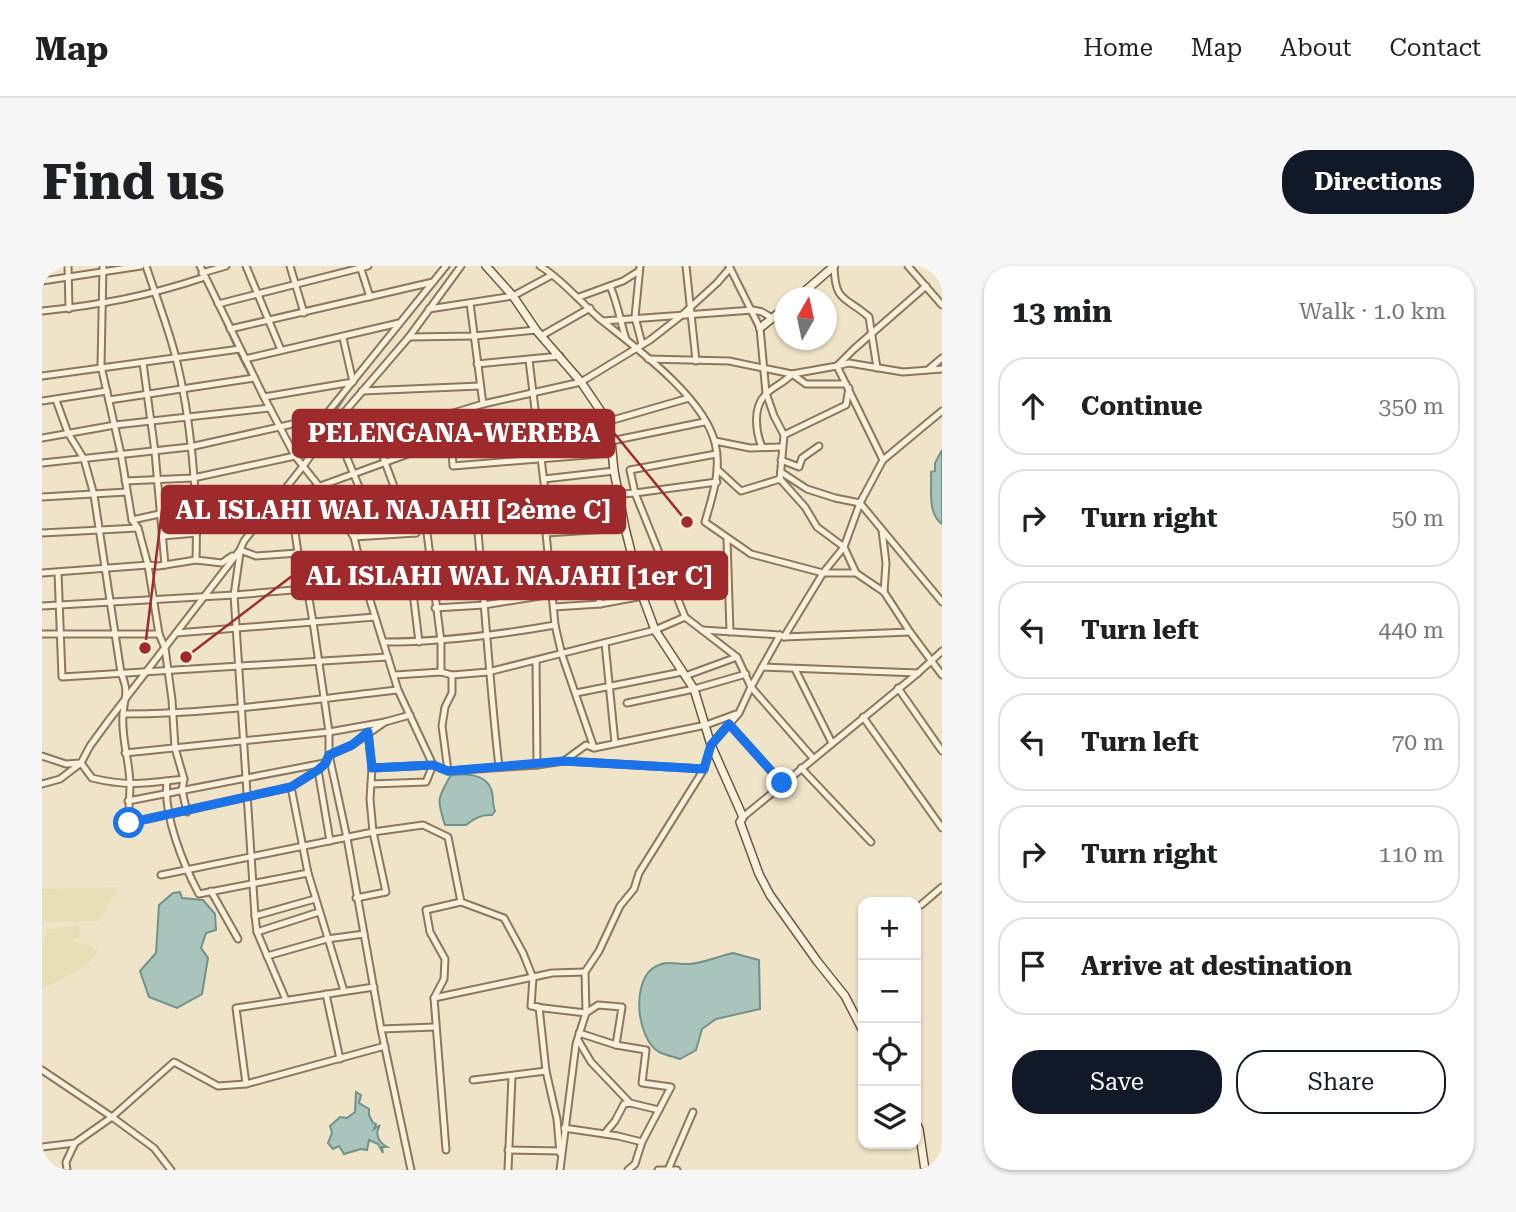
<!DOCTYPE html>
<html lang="en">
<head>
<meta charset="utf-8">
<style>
  :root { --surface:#fff; --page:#f6f6f6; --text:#202124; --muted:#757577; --line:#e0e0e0; --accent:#111827 }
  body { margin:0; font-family:"Roboto Serif",serif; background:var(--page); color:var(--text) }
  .controls { position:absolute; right:21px; bottom:21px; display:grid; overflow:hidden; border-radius:14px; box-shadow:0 2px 5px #0004 }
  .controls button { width:63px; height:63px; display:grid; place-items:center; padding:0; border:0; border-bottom:2px solid var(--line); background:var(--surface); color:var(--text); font:35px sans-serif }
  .compass { position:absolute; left:732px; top:21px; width:63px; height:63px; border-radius:50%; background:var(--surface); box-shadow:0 2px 5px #0004; rotate:9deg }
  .stop { position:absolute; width:21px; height:21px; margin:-16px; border:5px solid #1a73e8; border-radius:50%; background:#fff }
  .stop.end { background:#1a73e8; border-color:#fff; box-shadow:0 2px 7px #0008 }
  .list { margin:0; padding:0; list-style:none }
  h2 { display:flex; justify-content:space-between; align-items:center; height:91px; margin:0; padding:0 28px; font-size:30px }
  h2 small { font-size:23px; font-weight:400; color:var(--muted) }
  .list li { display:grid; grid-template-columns:46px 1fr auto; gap:21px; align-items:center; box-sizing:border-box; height:98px; margin:0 14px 14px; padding:0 14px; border:2px solid var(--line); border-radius:28px }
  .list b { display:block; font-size:26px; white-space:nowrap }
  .list em { font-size:23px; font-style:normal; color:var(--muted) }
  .actions { display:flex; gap:14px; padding:21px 28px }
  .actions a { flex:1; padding:16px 0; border:2px solid var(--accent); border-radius:28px; text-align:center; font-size:24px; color:var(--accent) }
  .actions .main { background:var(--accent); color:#fff }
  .icon { flex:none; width:38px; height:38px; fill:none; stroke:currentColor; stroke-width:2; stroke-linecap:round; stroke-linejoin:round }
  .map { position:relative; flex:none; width:900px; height:904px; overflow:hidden; border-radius:28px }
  header { display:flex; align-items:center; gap:42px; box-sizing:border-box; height:98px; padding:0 35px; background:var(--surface); border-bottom:2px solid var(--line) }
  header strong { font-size:33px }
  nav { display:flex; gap:38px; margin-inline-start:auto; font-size:24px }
  .intro { display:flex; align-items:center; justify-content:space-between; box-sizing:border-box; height:168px; padding:0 42px }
  h1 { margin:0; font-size:49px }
  .button { padding:18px 32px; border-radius:28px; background:var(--accent); color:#fff; font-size:24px; font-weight:700 }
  main { display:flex; gap:42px; padding:0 42px }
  aside { flex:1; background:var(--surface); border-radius:28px; box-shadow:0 2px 5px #0004 }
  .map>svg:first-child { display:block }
</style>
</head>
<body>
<header>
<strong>Map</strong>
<nav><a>Home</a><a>Map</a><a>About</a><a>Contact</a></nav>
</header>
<div class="intro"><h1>Find us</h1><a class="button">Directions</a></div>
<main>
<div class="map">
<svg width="900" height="904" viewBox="0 0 900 904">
  <rect width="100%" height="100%" fill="#f0e4c8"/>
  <g fill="#e6deb5">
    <path d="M76 621 57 655 0 656V623Z"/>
    <path d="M37 659 38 673H31L33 677 46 678 56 685 45 699 0 723V675L2 676 5 664Z"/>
  </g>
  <g fill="#a9c4bc" stroke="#6f938a" stroke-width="2">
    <path d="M900 184V258C885 247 890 223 889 206L893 205V197Z"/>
    <path d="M409 509C423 508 443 507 449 523 452 530 450 538 453 545L450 549C439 548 432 553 424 559H403C394 532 396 532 409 509Z"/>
    <path d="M138 626 140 632 161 634 173 648 174 664 164 667 159 682 166 692 160 728 135 742 107 731 98 705 114 687 117 639 131 627Z"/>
    <path d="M691 687 717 694 718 743 674 753 660 763 654 784 638 793C632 791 623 789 617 786 595 773 589 718 611 702 624 693 635 699 648 698 662 697 677 690 691 687Z"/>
    <path d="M314 826 319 829 317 837 327 843V849L331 857 334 858 332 863 338 859C333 867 335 875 345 881H340L341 887 336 878 327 874 325 884 319 883 302 888 297 880 291 883 286 877 290 867 288 860 298 851 305 852 313 846Z"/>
  </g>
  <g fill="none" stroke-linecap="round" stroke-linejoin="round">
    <g stroke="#6f938a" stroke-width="2">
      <path d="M168 26 193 81"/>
      <path d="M195 86 207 109"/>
      <path d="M210 114 222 137"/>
      <path d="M252 183 261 195"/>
      <path d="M266 189 310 120"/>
    </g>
    <defs>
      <g id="street">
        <path d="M26 0 27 43"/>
        <path d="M61 0 59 100 79 188 90 254 96 262 106 299 117 368 123 382 130 434 133 482 142 513 140 524 145 546"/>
        <path d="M104 0C114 30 126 61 134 92 149 152 156 231 154 294"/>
        <path d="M158 0 222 131 253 190 277 220 312 271 323 318 356 424 391 499 384 516 329 518"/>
        <path d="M204 0 239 84"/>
        <path d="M248 0 262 47"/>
        <path d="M318 0 328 31"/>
        <path d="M498 0C521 14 538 36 558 53 594 82 662 131 673 177 680 204 670 231 663 256L709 288 781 307H814"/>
        <path d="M598 0 593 51 600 78"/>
        <path d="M644 0 654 95"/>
        <path d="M687 0 718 62 724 127 732 150 742 169 738 213 763 241 775 261 802 281 814 307 842 326 868 366 900 409"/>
        <path d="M792 0C793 37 803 30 827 51L835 102"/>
        <path d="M866 0 900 39"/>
        <path d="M160 7 184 0"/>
        <path d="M0 15 99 0"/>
        <path d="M568 20C576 38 578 55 584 73"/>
        <path d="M537 31 581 15 597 5"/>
        <path d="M428 37 441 138"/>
        <path d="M176 38 326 0"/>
        <path d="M387 43 471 30 510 9"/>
        <path d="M0 45C59 39 106 30 163 11"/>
        <path d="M561 55 711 44 720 46 730 52"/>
        <path d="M188 63 391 16"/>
        <path d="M499 70 548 42"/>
        <path d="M367 71 432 70 494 64"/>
        <path d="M203 93 357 57"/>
        <path d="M606 93 687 95 750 108 795 100 812 83 884 20"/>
        <path d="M487 94 504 233 593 227 675 216"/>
        <path d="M101 97 113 186 123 299"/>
        <path d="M435 98 518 90"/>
        <path d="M887 103 900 92"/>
        <path d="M0 110 198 83"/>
        <path d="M320 125 438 120"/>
        <path d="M222 131 311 116 301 72"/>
        <path d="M14 134 26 167 42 193 52 229 79 407C88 428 82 430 81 449 79 473 88 496 88 519 88 532 86 544 87 557L249 521 276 504 283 497 287 489 310 479 343 456"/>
        <path d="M67 134 212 112"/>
        <path d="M0 135 65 125"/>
        <path d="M408 148 411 200 570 187"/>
        <path d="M564 156 647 132"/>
        <path d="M408 161 494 157 562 150"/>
        <path d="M293 163 327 245 385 226V267L399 375V406"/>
        <path d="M288 164 408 148 441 138 539 116 608 74 640 49 675 17 688 2"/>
        <path d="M742 169 804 139 807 122"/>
        <path d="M0 172 73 159 227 142"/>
        <path d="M569 175 662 156"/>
        <path d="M673 175 708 182 740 181"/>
        <path d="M337 180 357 234 374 267"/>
        <path d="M720 181C714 167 710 141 724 128 732 120 742 117 750 108L764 118H804"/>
        <path d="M674 188 588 204 593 227 643 351 695 391 709 421 771 492"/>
        <path d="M739 194 757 201 760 192 777 180"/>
        <path d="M841 194 795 100 807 97 861 106 900 103"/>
        <path d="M0 197 148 181 282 151 404 0"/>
        <path d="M675 203 699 225 738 213"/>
        <path d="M739 206 765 223 793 232 818 237 900 336"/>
        <path d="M502 213 572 205"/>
        <path d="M83 215 151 212 253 190"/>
        <path d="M0 231 85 226"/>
        <path d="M248 231 256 287 262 304 271 356 287 466V489L305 572 339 763 369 904"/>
        <path d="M433 235C442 324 447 413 457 501"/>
        <path d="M384 243 503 223"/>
        <path d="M90 254 154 240 248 231 380 183"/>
        <path d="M840 264 844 297 842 326"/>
        <path d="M0 267 96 262"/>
        <path d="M120 270 155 267"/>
        <path d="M312 271 374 267"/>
        <path d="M685 273 688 366"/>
        <path d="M198 284 214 290 256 287"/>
        <path d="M198 287 192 329 213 650 215 666 244 734"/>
        <path d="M548 296 558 338"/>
        <path d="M507 299 591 294"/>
        <path d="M16 306 20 411 346 391"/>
        <path d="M0 307 106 299 116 300 154 294 180 297 190 290"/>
        <path d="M370 319 377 376"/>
        <path d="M326 326 391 316 441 313"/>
        <path d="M0 340 192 329 323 318"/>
        <path d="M512 341 558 338 633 324"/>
        <path d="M393 342 442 339 510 328"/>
        <path d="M660 364 738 369"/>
        <path d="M134 367 333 351"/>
        <path d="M0 368H117"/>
        <path d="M742 371 868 366"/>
        <path d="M343 376C401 376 456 369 513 359"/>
        <path d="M563 377 573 477"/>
        <path d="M494 395 495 499"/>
        <path d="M720 401 876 407"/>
        <path d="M753 403 790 477"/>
        <path d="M353 409 399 406 410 409 446 406 613 364 643 351"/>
        <path d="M643 410 695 391"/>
        <path d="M856 422 900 485"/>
        <path d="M534 427 640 406"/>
        <path d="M585 437 652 423 704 408"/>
        <path d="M81 448C173 448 264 434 356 424"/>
        <path d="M821 451 900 562"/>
        <path d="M687 458 740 517"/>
        <path d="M552 482 664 459 694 448"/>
        <path d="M83 487 287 466 343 456 368 449"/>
        <path d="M0 490 24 498 39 497 50 512C87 521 105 517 142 513"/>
        <path d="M522 495 662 503"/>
        <path d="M330 502 391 499 406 505 495 499 522 495 544 479 552 482 520 389 513 359 504 267 583 262"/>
        <path d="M759 502 829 576"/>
        <path d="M276 504 288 575"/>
        <path d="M406 505 400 460 403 441 410 427V409"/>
        <path d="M125 515C121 549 141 598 157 628L266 607"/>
        <path d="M0 518 18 513 39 497 48 480 67 454 198 284 202 275 262 199 287 164 367 71 419 0"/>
        <path d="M249 521 266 607 302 725"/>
        <path d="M86 535 282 497"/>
        <path d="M701 551 876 407 900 385"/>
        <path d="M119 609 331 566 381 559 406 571 419 636 462 652 481 687 491 712 489 740 497 741 504 805 515 853 518 887"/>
        <path d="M169 625 196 673"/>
        <path d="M314 632 344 626 331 566 328 533 330 502 326 466"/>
        <path d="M879 639 900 621"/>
        <path d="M213 650 273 633"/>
        <path d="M215 666 277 646"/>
        <path d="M225 690 285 673 322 668"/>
        <path d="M284 728 298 793"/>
        <path d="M392 732 510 707 543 706"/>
        <path d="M493 741 544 747 556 739 580 741 574 779 604 784 600 817 629 821 600 876 593 898 586 904"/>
        <path d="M339 763 393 761"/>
        <path d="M537 767 574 779"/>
        <path d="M536 774 549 796 588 837 617 844"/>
        <path d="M0 804 70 851 112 882 129 904"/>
        <path d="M431 814 504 805"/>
        <path d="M204 818 194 742 332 721"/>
        <path d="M522 862 576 870 600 876"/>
        <path d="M563 867 573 855 582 838 588 837"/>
        <path d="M0 881 33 877 70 851 132 796 176 820 204 818 343 780"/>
        <path d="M404 884 392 732 402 713 403 693 388 666 384 644 419 636"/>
        <path d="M466 884 518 885"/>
        <path d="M25 904 24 896 33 877"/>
        <path d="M466 904 470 810"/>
        <path d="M518 904 534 778 544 747 543 706 557 685 578 640 592 623 597 607 662 503 669 479 697 447 709 421 738 369 742 371 781 307 802 281 818 237 841 194 900 145"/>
        <path d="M616 904H635"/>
        <path d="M626 904 651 846"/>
      </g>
      <g id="secondary">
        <path d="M444 0 471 30 494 64 539 116 562 150 569 175 572 205 583 262 600 329 613 364 652 423 669 479 701 551 698 556 717 608 728 629 775 695 803 730 821 765"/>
        <path d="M755 32 792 0"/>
        <path d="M718 62 743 42"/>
        <path d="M874 857 877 863 883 904"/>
      </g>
    </defs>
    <use href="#street" stroke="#8d765c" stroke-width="9"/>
    <use href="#secondary" stroke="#6f573f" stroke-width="10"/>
    <use href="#street" stroke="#faf1dc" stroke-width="5"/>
    <use href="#secondary" stroke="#faf1dc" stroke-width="7"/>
  </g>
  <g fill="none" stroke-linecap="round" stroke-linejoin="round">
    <path stroke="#1a73e8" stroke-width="9" d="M87 557 249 521 276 504 284 497 287 489 310 479 326 466 330 502 391 499 406 505 522 495 662 503 669 479 687 458 740 517"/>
  </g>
  <path fill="none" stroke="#9e2a2b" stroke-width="2.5" d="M645 256L572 167M103 382L120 244M144 391L250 310"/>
  <g fill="#9e2a2b" stroke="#f7eed8" stroke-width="2.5">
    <circle cx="645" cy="256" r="7"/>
    <circle cx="103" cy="382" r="7"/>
    <circle cx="144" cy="391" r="7"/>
  </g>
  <g fill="#9e2a2b" stroke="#9e2a2b" stroke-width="2.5">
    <rect x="251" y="144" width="321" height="47" rx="7"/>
    <rect x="120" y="220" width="463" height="47" rx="7"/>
    <rect x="250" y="286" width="435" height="47" rx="7"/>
  </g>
  <g font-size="26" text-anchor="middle" font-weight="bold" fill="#fff">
    <text x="412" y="176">PELENGANA-WEREBA</text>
    <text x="351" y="253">AL ISLAHI WAL NAJAHI [2ème C]</text>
    <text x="467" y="319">AL ISLAHI WAL NAJAHI [1er C]</text>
  </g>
</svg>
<div class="controls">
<button>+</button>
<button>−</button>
<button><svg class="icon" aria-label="locate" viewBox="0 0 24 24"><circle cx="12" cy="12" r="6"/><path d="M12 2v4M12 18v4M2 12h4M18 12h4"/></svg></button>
<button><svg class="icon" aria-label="layers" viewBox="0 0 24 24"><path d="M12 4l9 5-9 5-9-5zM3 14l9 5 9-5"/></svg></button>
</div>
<svg class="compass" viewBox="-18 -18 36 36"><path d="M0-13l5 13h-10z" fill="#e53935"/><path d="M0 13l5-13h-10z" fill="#757577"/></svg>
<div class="stop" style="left:87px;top:557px"></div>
<div class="stop end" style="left:740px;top:517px"></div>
</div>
<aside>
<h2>13 min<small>Walk · 1.0 km</small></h2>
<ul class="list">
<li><svg class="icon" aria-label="ahead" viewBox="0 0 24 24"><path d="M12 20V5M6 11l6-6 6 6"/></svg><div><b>Continue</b></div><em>350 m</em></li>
<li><svg class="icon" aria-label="right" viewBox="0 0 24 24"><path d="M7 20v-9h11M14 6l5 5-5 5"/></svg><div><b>Turn right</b></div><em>50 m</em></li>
<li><svg class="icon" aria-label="left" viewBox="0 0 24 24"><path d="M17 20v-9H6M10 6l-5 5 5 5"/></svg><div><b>Turn left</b></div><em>440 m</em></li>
<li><svg class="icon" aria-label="left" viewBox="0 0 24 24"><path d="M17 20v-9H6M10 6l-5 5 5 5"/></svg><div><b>Turn left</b></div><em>70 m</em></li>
<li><svg class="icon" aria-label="right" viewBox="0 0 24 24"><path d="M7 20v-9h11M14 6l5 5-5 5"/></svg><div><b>Turn right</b></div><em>110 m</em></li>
<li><svg class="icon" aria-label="arrive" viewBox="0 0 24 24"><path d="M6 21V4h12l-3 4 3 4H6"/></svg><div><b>Arrive at destination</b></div></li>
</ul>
<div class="actions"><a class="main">Save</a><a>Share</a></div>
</aside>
</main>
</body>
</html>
